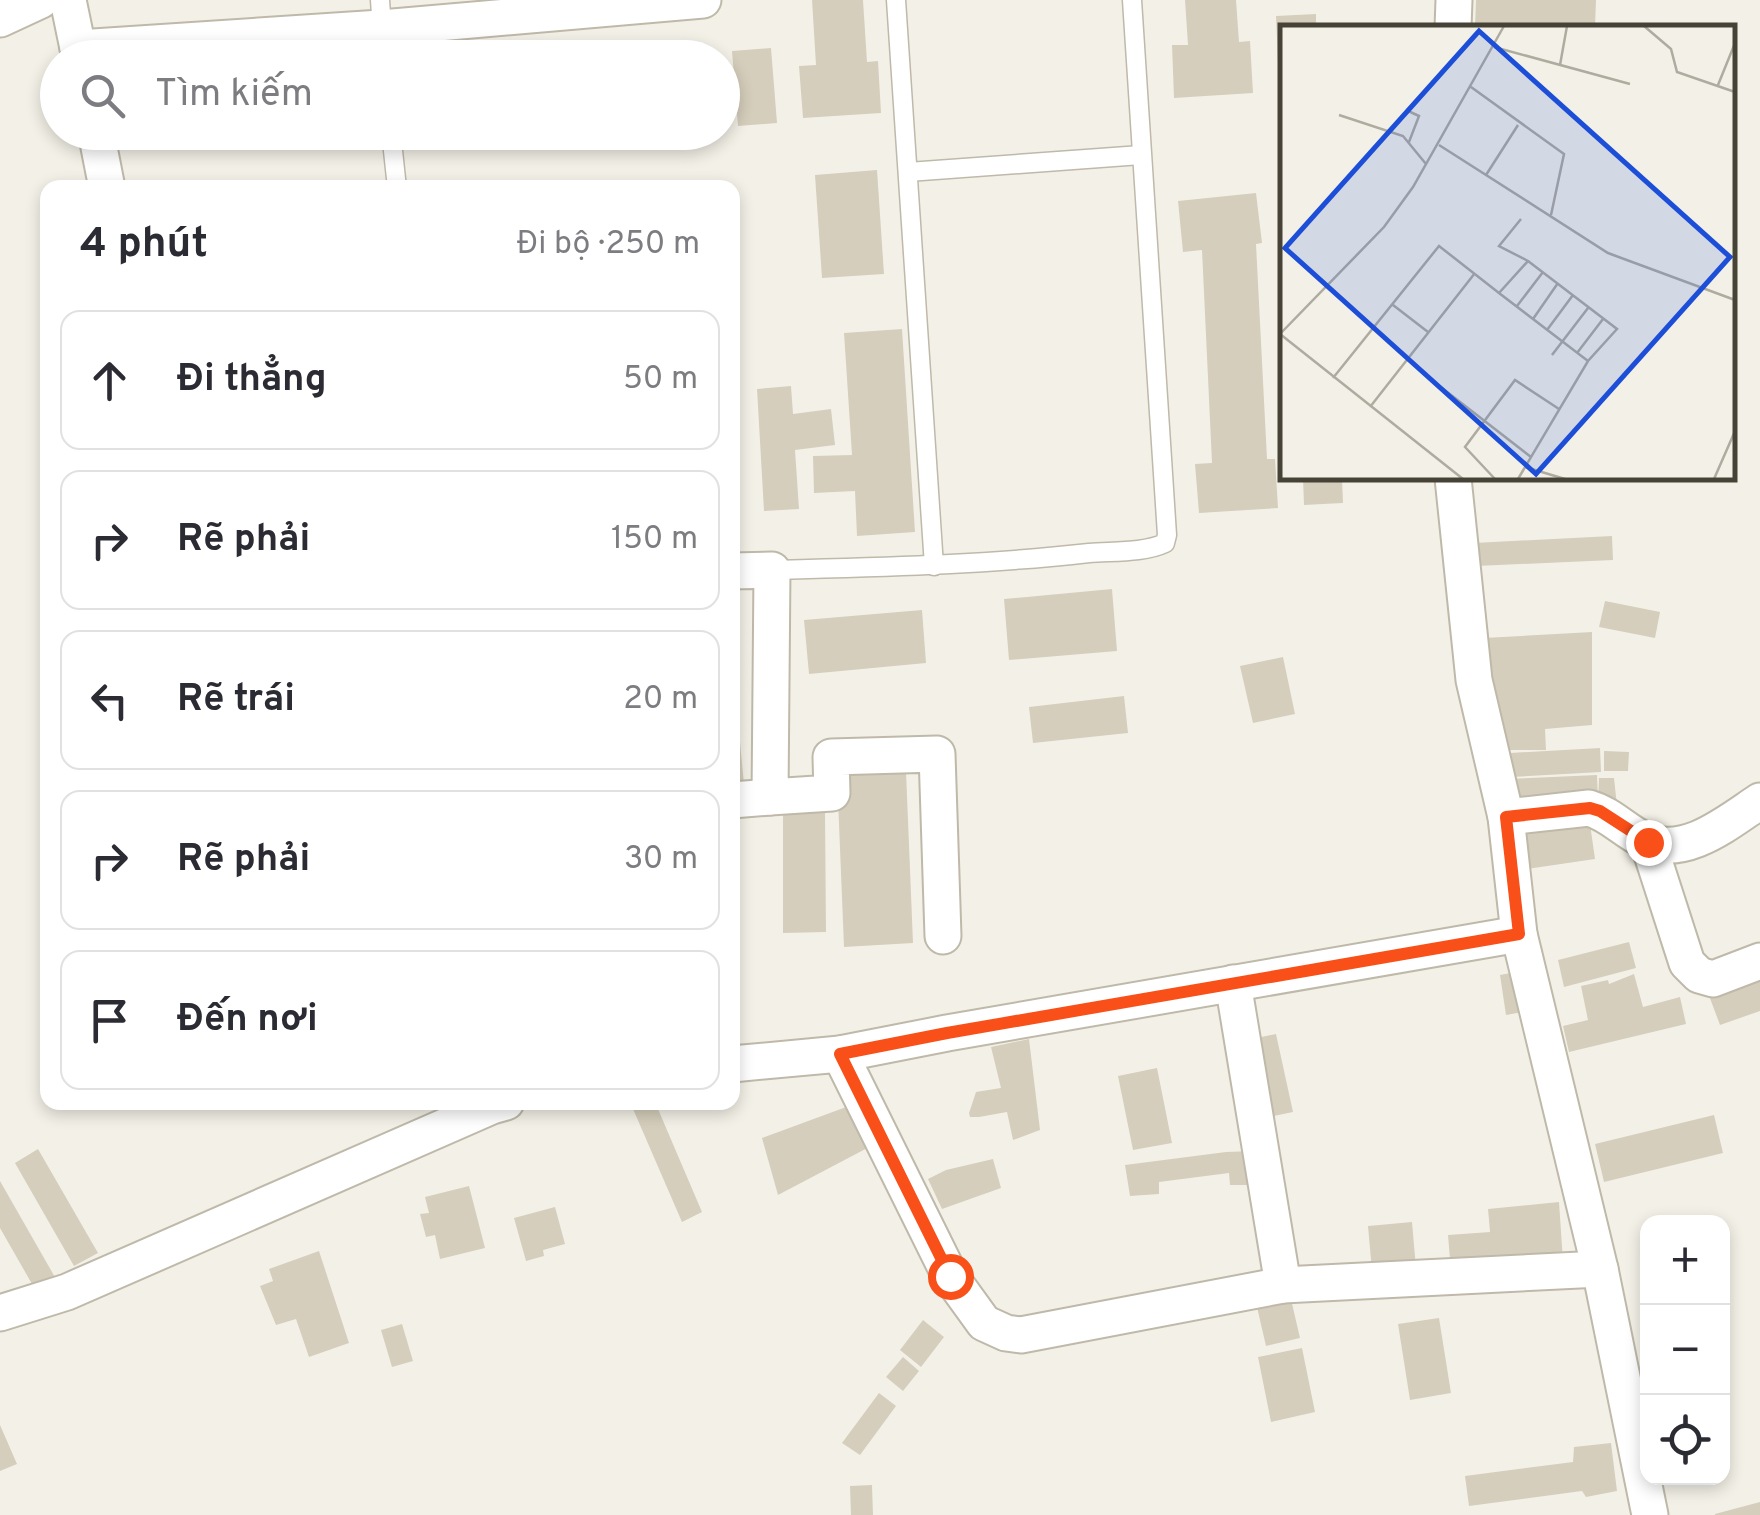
<!DOCTYPE html>
<html lang="vi">
<head>
<meta charset="utf-8">
<style>
  :root { --surface:#fff; --page:#f2f2f3; --text:#2b2b33; --muted:#7c7c81; --line:#e1e1e2 }
  body { margin:0; font-family:Overpass,sans-serif; background:var(--page); color:var(--text) }
  .controls { position:absolute; right:30px; bottom:30px; display:grid; overflow:hidden; border-radius:20px; box-shadow:0 5px 15px #0003 }
  .controls button { width:90px; height:90px; display:grid; place-items:center; padding:0; border:0; border-bottom:2px solid var(--line); background:var(--surface); color:var(--text); font:50px sans-serif }
  .stop { position:absolute; width:30px; height:30px; margin:-22px; border:8px solid #f94f19; border-radius:50%; background:#fff }
  .stop.end { background:#f94f19; border-color:#fff; box-shadow:0 2px 10px #0008 }
  .list { margin:0; padding:0; list-style:none }
  h2 { display:flex; justify-content:space-between; align-items:center; height:130px; margin:0; padding:0 40px; font-size:42px }
  h2 small { font-size:32px; font-weight:400; color:var(--muted) }
  .list li { display:grid; grid-template-columns:65px 1fr auto; gap:30px; align-items:center; box-sizing:border-box; height:140px; margin:0 20px 20px; padding:0 20px; border:2px solid var(--line); border-radius:20px }
  .list b { display:block; font-size:38px; white-space:nowrap }
  .list em { font-size:32px; font-style:normal; color:var(--muted) }
  .icon { flex:none; width:55px; height:55px; fill:none; stroke:currentColor; stroke-width:2; stroke-linecap:round; stroke-linejoin:round }
  .map { position:relative; flex:none; width:1760px; height:1515px; overflow:hidden }
  .search { position:absolute; background:var(--surface); box-shadow:0 5px 15px #0003; left:40px; top:40px; width:700px; height:110px; display:flex; align-items:center; gap:25px; box-sizing:border-box; padding:0 35px; border-radius:55px; color:var(--muted); font-size:38px }
  .panel { position:absolute; background:var(--surface); box-shadow:0 5px 15px #0003; left:40px; top:180px; width:700px; height:930px; border-radius:20px }
  .map>svg:first-child { display:block }
</style>
</head>
<body>
<div class="map">
<svg width="1760" height="1515" viewBox="0 0 1760 1515">
  <rect width="100%" height="100%" fill="#f3f1e7"/>
  <g fill="#d5cebc">
    <path d="M812 0H863L867 62 878 61 881 113 803 118 799 66 816 65Z"/>
    <path d="M1185 0H1236L1239 42 1250 41 1253 93 1174 98 1172 45H1188Z"/>
    <path d="M1476 0H1596L1595 28H1475Z"/>
    <path d="M1316 14V28H1282V85H1279L1276 16Z"/>
    <path d="M771 48 777 123 738 126 732 51Z"/>
    <path d="M877 170 884 274 822 278 815 175Z"/>
    <path d="M1256 193 1262 243 1256 244 1267 459H1275L1278 508 1199 513 1195 464 1212 463 1202 250 1183 252 1178 201Z"/>
    <path d="M902 329 915 532 857 536 855 491 814 493 813 456 852 455 844 333Z"/>
    <path d="M791 386 793 414 831 409 835 445 795 450 799 509 764 511 757 389Z"/>
    <path d="M1303 478H1342L1343 503 1304 505Z"/>
    <path d="M1612 536 1613 560 1476 566 1474 543Z"/>
    <path d="M1112 589 1117 651 1009 660 1004 599Z"/>
    <path d="M1605 601 1660 612 1655 638 1599 627Z"/>
    <path d="M922 610 926 663 809 674 804 620Z"/>
    <path d="M1592 632V725L1545 729 1546 750H1508L1495 706 1484 638Z"/>
    <path d="M1283 657 1295 714 1253 723 1240 666Z"/>
    <path d="M732 690H735L744 784 732 785Z"/>
    <path d="M1124 696 1128 733 1033 743 1029 707Z"/>
    <path d="M1600 748 1601 772 1511 777 1510 753Z"/>
    <path d="M1604 751 1629 752 1628 771H1604Z"/>
    <path d="M906 771 913 943 844 947 837 775Z"/>
    <path d="M1597 775 1598 801 1508 805 1507 779Z"/>
    <path d="M1599 778H1614L1618 815 1598 804Z"/>
    <path d="M783 810H825L826 932 783 933Z"/>
    <path d="M1589 817 1595 859 1527 869 1521 828Z"/>
    <path d="M1629 942 1636 968 1564 987 1558 960Z"/>
    <path d="M1516 972 1523 1012 1506 1015 1500 975Z"/>
    <path d="M1634 974 1643 1007 1680 997 1686 1024 1569 1052 1563 1026 1588 1020 1581 986 1608 980 1609 984Z"/>
    <path d="M1760 974V1011L1720 1025 1708 993Z"/>
    <path d="M1276 1034 1293 1112 1264 1118 1247 1040Z"/>
    <path d="M1029 1039 1040 1130 1013 1140 1007 1112 979 1117H970L969 1113 976 1092 1001 1088 991 1047Z"/>
    <path d="M1157 1068 1172 1143 1133 1150 1118 1076Z"/>
    <path d="M630 1102H655L702 1212 682 1222Z"/>
    <path d="M857 1103 875 1144 778 1195 762 1138Z"/>
    <path d="M1714 1115 1723 1153 1604 1182 1595 1144Z"/>
    <path d="M38 1149 98 1253 74 1266 15 1163Z"/>
    <path d="M1252 1151 1257 1185H1230L1229 1173 1159 1182V1194L1130 1196 1125 1165 1226 1152Z"/>
    <path d="M993 1159 1001 1188 942 1209 928 1179 946 1170Z"/>
    <path d="M0 1181 56 1279 36 1291 0 1228Z"/>
    <path d="M469 1186 485 1248 440 1259 435 1235 426 1237 420 1214 429 1213 425 1197Z"/>
    <path d="M1559 1202 1563 1261 1451 1271 1448 1235 1490 1232 1488 1209Z"/>
    <path d="M555 1207 565 1244 543 1250 544 1256 526 1261 514 1218Z"/>
    <path d="M1412 1222 1416 1268 1372 1271 1368 1226Z"/>
    <path d="M319 1251 349 1343 309 1357 296 1319 276 1325 260 1286 273 1281 269 1269Z"/>
    <path d="M1290 1295 1300 1338 1266 1346 1256 1303Z"/>
    <path d="M1439 1318 1451 1393 1410 1400 1398 1324Z"/>
    <path d="M923 1320 944 1337 921 1367 900 1350Z"/>
    <path d="M402 1324 413 1361 392 1367 381 1330Z"/>
    <path d="M1302 1348 1315 1412 1271 1422 1258 1357Z"/>
    <path d="M903 1357 919 1371 903 1391 886 1377Z"/>
    <path d="M879 1393 896 1406 860 1455 842 1443Z"/>
    <path d="M0 1425 17 1464 0 1471Z"/>
    <path d="M1611 1443 1617 1491 1586 1497 1582 1491 1469 1506 1465 1476 1573 1462 1574 1447Z"/>
    <path d="M872 1485 873 1515H851L850 1486Z"/>
    <path d="M1760 1502V1515H1715V1514Z"/>
  </g>
  <g fill="none" stroke-linecap="round" stroke-linejoin="round">
    <defs>
      <g id="lane">
        <path d="M380 0 384 58"/>
        <path d="M896 0 934 566"/>
        <path d="M391 132 397 188"/>
        <path d="M908 172 1141 155"/>
        <path d="M772 570C878 567 984 565 1089 553 1113 551 1144 553 1165 543L1167 535 1132 0"/>
      </g>
      <g id="street">
        <path d="M68 0 80 58"/>
        <path d="M0 19 41 0"/>
        <path d="M1453 28 1454 0"/>
        <path d="M78 48 381 28 703 0"/>
        <path d="M96 132 107 188"/>
        <path d="M1453 478 1474 680 1506 817 1519 934 1600 1269 1650 1515"/>
        <path d="M732 571 772 570 770 797 832 793 831 757 937 754 943 936"/>
        <path d="M732 800 770 797"/>
        <path d="M1506 817 1589 808C1610 814 1625 831 1644 840 1685 859 1728 822 1760 801"/>
        <path d="M1648 842 1687 963 1699 975 1713 979 1760 961"/>
        <path d="M1233 983 1283 1285"/>
        <path d="M840 1054 950 1276 984 1323 1006 1333 1021 1335 1283 1285 1600 1269"/>
        <path d="M732 1064 840 1054 947 1033 1519 934"/>
        <path d="M0 1313 67 1292 492 1106 506 1102"/>
      </g>
    </defs>
    <use href="#lane" stroke="#bfb9aa" stroke-width="21"/>
    <use href="#street" stroke="#bfb9aa" stroke-width="39"/>
    <use href="#lane" stroke="#fff" stroke-width="18"/>
    <use href="#street" stroke="#fff" stroke-width="35"/>
  </g>
  <g fill="none" stroke-linecap="round" stroke-linejoin="round">
    <path stroke="#f94f19" stroke-width="12" d="M950 1276 840 1054 947 1033 1519 934 1506 817 1590 808 1600 811 1648 842"/>
  </g>
  <g transform="translate(1280 25)">
    <rect width="455" height="455" fill="#f3f1e7"/>
    <path fill="none" stroke="#aeaba0" stroke-width="2.5" d="M364 1 391 24 397 47 455 67M214 22 350 59M280 40 287 1M438 60 455 18M191 62 284 129 271 190M126 85 139 91 129 117M59 90 123 111 146 139M159 120 328 228 455 275M206 150 238 100M241 194 219 221 248 236 219 268 308 336M113 280 148 307M237 281 263 247M253 294 278 258M267 305 293 270M0 309 104 202 133 162 224 1M0 309 183 454M297 328 323 294M272 330 308 283M53 353 159 221 219 268M153 356 251 432M90 382 195 248M245 442 285 454M215 454 185 422 235 355 279 384M238 454 308 336 337 304 248 236M434 454 455 406"/>
    <path fill="#1d4ed8" fill-opacity="0.15" stroke="#1d4ed8" stroke-width="5" d="M199 6 450 232 256 449 5 223Z"/>
    <rect width="455" height="455" fill="none" stroke="#464236" stroke-width="5"/>
  </g>
</svg>
<div class="controls">
<button>+</button>
<button>−</button>
<button><svg class="icon" aria-label="locate" viewBox="0 0 24 24"><circle cx="12" cy="12" r="6"/><path d="M12 2v4M12 18v4M2 12h4M18 12h4"/></svg></button>
</div>
<div class="stop" style="left:950px;top:1276px"></div>
<div class="stop end" style="left:1648px;top:842px"></div>
<div class="search"><svg class="icon" aria-label="search" viewBox="0 0 24 24"><circle cx="10" cy="10" r="6"/><path d="M15 15l6 6"/></svg>Tìm kiếm</div>
<section class="panel">
<h2>4 phút<small>Đi bộ · 250 m</small></h2>
<ul class="list">
<li><svg class="icon" aria-label="ahead" viewBox="0 0 24 24"><path d="M12 20V5M6 11l6-6 6 6"/></svg><div><b>Đi thẳng</b></div><em>50 m</em></li>
<li><svg class="icon" aria-label="right" viewBox="0 0 24 24"><path d="M7 20v-9h11M14 6l5 5-5 5"/></svg><div><b>Rẽ phải</b></div><em>150 m</em></li>
<li><svg class="icon" aria-label="left" viewBox="0 0 24 24"><path d="M17 20v-9H6M10 6l-5 5 5 5"/></svg><div><b>Rẽ trái</b></div><em>20 m</em></li>
<li><svg class="icon" aria-label="right" viewBox="0 0 24 24"><path d="M7 20v-9h11M14 6l5 5-5 5"/></svg><div><b>Rẽ phải</b></div><em>30 m</em></li>
<li><svg class="icon" aria-label="arrive" viewBox="0 0 24 24"><path d="M6 21V4h12l-3 4 3 4H6"/></svg><div><b>Đến nơi</b></div></li>
</ul>
</section>
</div>
</body>
</html>
